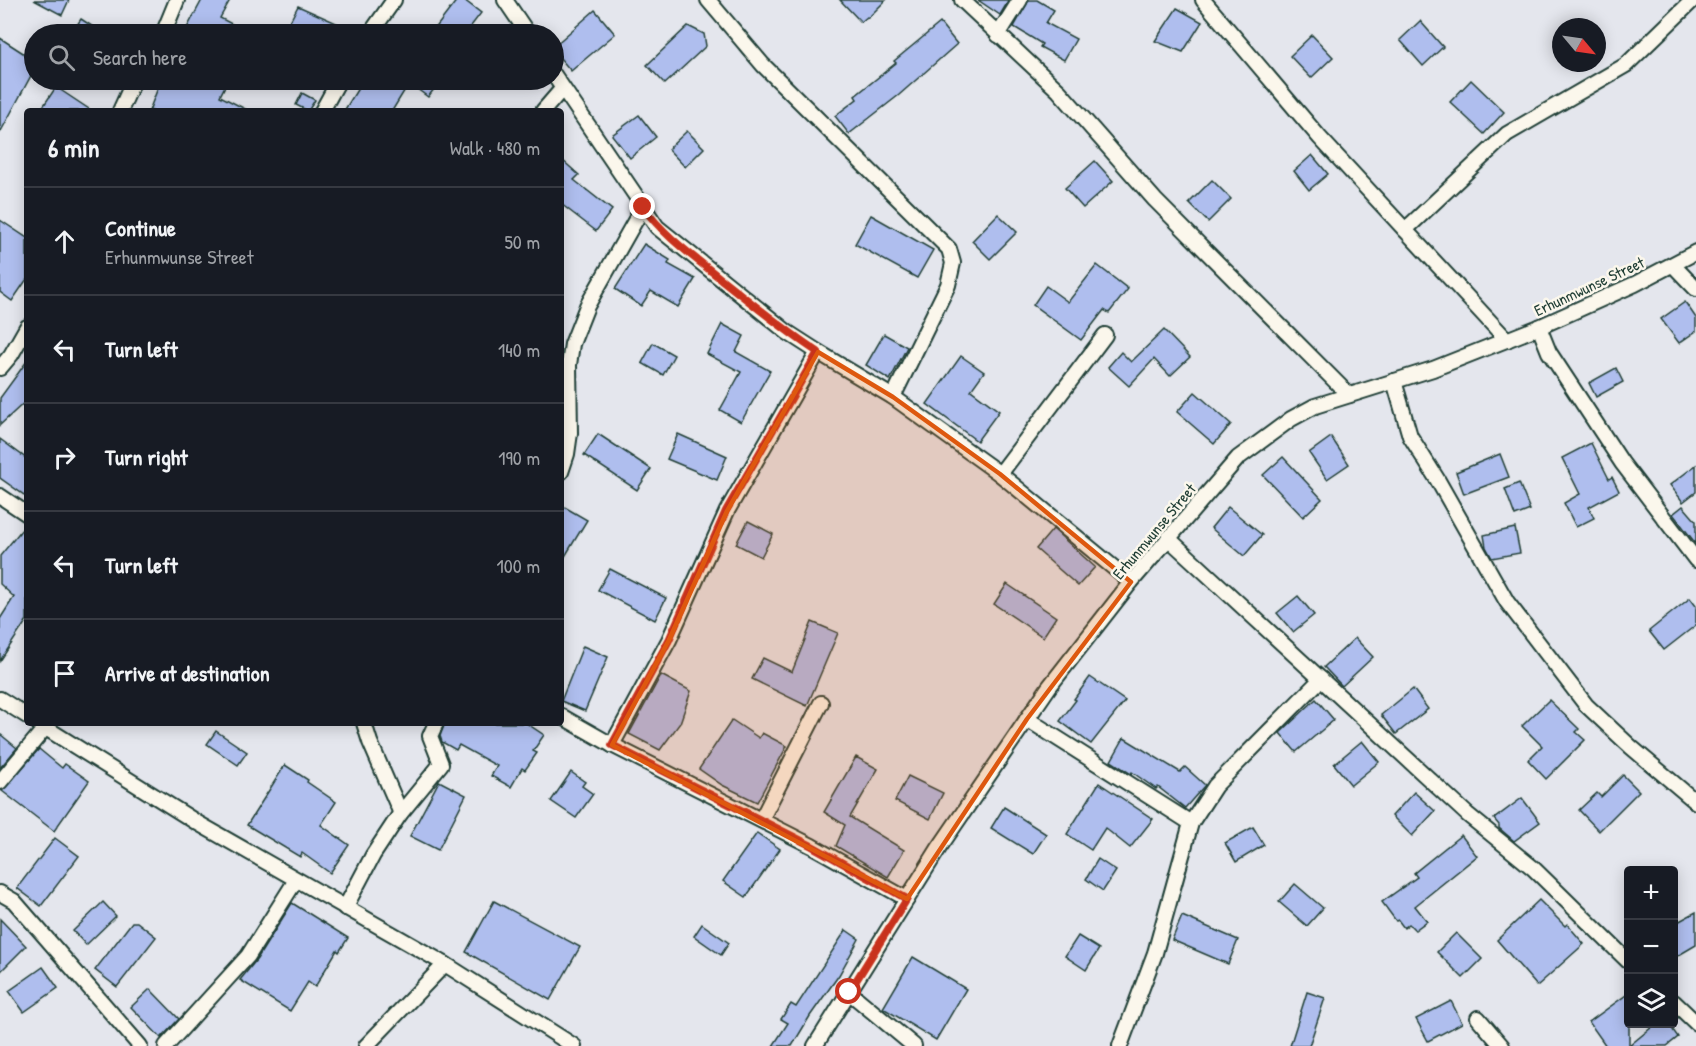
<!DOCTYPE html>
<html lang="en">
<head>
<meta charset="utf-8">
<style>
  :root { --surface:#171b24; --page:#20242c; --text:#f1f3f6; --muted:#9ea1a6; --line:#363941 }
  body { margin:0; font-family:"Patrick Hand",sans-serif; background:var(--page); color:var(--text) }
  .controls { position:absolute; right:18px; bottom:18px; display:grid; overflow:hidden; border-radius:6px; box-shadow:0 3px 15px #0003 }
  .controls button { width:54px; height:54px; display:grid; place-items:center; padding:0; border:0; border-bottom:2px solid var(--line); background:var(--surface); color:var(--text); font:30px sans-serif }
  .compass { position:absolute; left:1552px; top:18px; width:54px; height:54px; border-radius:50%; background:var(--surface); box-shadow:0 3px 15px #0003; rotate:119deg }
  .stop { position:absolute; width:18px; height:18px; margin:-14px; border:4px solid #c8321e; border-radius:50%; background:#fff }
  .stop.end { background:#c8321e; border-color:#fff; box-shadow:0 2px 6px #0008 }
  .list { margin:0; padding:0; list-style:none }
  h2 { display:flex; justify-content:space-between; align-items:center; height:78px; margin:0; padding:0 24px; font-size:26px }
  h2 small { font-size:20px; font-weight:400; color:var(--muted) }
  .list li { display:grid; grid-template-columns:39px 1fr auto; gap:18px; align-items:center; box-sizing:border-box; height:108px; padding:0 24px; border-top:2px solid var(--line) }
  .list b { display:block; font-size:22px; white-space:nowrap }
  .list p { margin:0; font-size:20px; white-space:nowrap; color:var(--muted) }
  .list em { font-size:20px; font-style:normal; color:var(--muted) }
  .icon { flex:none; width:33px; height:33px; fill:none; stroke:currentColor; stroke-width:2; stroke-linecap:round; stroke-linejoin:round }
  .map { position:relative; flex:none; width:1696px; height:1046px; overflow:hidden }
  .search { position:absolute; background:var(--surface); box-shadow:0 3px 15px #0003; left:24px; top:24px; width:540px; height:66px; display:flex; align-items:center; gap:15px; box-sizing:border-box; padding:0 21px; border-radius:33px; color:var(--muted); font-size:22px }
  .panel { position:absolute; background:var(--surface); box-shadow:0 3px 15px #0003; left:24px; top:108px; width:540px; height:618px; border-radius:6px }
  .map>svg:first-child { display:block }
</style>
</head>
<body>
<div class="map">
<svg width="1696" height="1046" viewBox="0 0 1696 1046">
  <rect width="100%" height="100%" fill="#e4e6ed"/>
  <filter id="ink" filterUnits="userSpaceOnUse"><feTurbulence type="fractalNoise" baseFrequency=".0167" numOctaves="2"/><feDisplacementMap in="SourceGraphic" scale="12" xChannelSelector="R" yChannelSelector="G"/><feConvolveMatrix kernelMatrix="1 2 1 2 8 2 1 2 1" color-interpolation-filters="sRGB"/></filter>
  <g filter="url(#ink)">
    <g fill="#afbeee" stroke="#1f3d34" stroke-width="1.5">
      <path d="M34 0H69L62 15Z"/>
      <path d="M202 0H230L220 18 251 34H194L186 30Z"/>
      <path d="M457 0H464L481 13 465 34H431Z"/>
      <path d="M840 0H886L868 18 867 17 861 22Z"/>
      <path d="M978 0H1009L1000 15Z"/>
      <path d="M1029 0H1037L1054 10 1046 23 1076 39 1064 60 1040 47 1042 44 1014 27Z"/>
      <path d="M298 6 341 25 335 34H298L286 29Z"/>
      <path d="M1177 8 1202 22 1183 52 1155 41Z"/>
      <path d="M595 10 615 34 571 71 554 51V46Z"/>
      <path d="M81 19 104 34H71Z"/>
      <path d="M1420 21 1443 47 1423 66 1400 40Z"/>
      <path d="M940 23 957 44 899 95 849 134 835 116 857 99 855 96 896 63 894 61Z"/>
      <path d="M688 26 704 34 706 46 665 84 647 65Z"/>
      <path d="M1312 35 1333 57 1311 78 1290 56Z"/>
      <path d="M0 38 34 60V70L0 133Z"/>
      <path d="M161 80H228L220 96 249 111H149Z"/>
      <path d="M363 80H441L428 97 409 83 392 111H344Z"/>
      <path d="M1471 80 1504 112 1484 134 1450 102Z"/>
      <path d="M56 87 92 111H40Z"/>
      <path d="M302 93 315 100 308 111 296 105Z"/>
      <path d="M639 115 656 137 630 158 612 135Z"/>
      <path d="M687 131 704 148 685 167 668 149Z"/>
      <path d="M1312 155 1328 174 1309 190 1294 171Z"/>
      <path d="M561 159 579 175 574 180 612 210 596 231 561 204Z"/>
      <path d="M1095 161 1113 181 1083 208 1065 188Z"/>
      <path d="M1212 180 1231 199 1208 222 1189 203Z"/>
      <path d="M998 214 1017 232 990 259 972 241Z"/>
      <path d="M871 215 933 250 917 278 855 244Z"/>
      <path d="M0 220 27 238V279L12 301 0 292Z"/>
      <path d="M644 244 670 260 668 264 695 279 678 307 651 291 641 306 615 289Z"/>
      <path d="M1097 265 1128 289 1109 313 1104 310 1081 340 1033 305 1046 286 1068 302Z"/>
      <path d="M1685 302 1696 318V331L1679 343 1661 319Z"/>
      <path d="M722 324 744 336 736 352 770 371 741 422 720 410 741 372 707 354Z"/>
      <path d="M1164 330 1190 357 1170 376 1154 359 1129 386 1108 367 1121 352 1131 362Z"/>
      <path d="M884 334 907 347 890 380 866 365Z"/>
      <path d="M653 343 674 355 663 375 642 363Z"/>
      <path d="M961 356 984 372 971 390 999 411 977 441 927 404Z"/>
      <path d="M27 361V400L0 425V398Z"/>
      <path d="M1616 368 1623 382 1596 397 1589 383Z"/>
      <path d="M1195 392 1231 424 1214 444 1177 412Z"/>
      <path d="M598 434 651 469 637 490 584 455Z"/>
      <path d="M678 434 727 456 717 480 667 459Z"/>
      <path d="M1331 437 1349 464 1327 479 1309 453Z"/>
      <path d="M0 439 27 459V497L0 478Z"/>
      <path d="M1591 443 1609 479 1612 477 1619 491 1589 507 1594 518 1576 527 1564 503 1580 494 1562 458Z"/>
      <path d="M1500 454 1509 477 1464 494 1456 472Z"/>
      <path d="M1283 457 1322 499 1303 517 1263 475Z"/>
      <path d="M1696 465V492L1683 502 1670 485Z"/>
      <path d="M1519 483 1530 510 1515 516 1505 489Z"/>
      <path d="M561 505 587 520 561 563Z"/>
      <path d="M1683 506 1696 521V544L1673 514Z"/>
      <path d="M1228 507 1262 535 1244 556 1211 528Z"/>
      <path d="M748 521 773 534 761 557 736 544Z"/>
      <path d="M27 523V620L0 661V619L14 597 0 584V556Z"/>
      <path d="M1515 528 1520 553 1492 558 1486 547 1484 535Z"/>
      <path d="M1053 529 1095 567 1078 586 1036 549Z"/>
      <path d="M610 569 666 598 655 620 598 590Z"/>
      <path d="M1007 584 1056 617 1043 637 994 604Z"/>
      <path d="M1298 596 1314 615 1293 632 1277 613Z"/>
      <path d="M1690 598 1696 606V625L1664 650 1649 631Z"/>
      <path d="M812 622 838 633 807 706 752 679 763 658 792 672Z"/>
      <path d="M1355 638 1373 657 1342 686 1324 667Z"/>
      <path d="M583 646 608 657 585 711 561 701Z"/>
      <path d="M661 675 691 691 680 723 660 750 629 734Z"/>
      <path d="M1090 677 1125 701 1091 744 1060 721 1076 700 1074 699Z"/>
      <path d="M1413 689 1428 709 1396 734 1381 715Z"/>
      <path d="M1316 699 1334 720 1296 752 1280 733Z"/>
      <path d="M1549 700 1579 729 1576 732 1585 740 1546 779 1528 760 1542 746 1522 726Z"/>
      <path d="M732 720 759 738 762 733 787 746 757 802 722 785 699 769Z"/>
      <path d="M445 723H526L544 735 533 751 537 753 525 770 522 768 511 787 491 776 497 766 459 745 456 750 442 742 440 736Z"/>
      <path d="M216 731 247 752 238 765 207 744Z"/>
      <path d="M0 734 17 748 0 768Z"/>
      <path d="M1124 738 1180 772 1185 767 1205 785 1185 808 1158 787 1156 789 1132 772 1131 774 1111 761Z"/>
      <path d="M1362 741 1379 762 1351 785 1334 764Z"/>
      <path d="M39 749 62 768 65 764 89 781 54 831 2 791Z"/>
      <path d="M856 757 878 769 850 817 904 850 888 877 836 846 845 825 824 812Z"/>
      <path d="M285 765 308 780 307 782 336 802 321 825 349 845 330 873 302 853 300 857 247 825Z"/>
      <path d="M571 772 585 782 582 786 593 794 576 818 551 801Z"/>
      <path d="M1623 775 1639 791 1599 831 1579 810 1597 793 1601 797Z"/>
      <path d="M908 776 943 793 930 819 895 801Z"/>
      <path d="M439 781 466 795 438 850 410 836Z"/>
      <path d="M1099 783 1153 819 1130 848 1105 828 1091 850 1067 834Z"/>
      <path d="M1414 792 1435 811 1412 836 1392 816Z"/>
      <path d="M1522 798 1540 822 1514 841 1499 828V825L1494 819Z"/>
      <path d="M1004 807 1046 834 1033 854 991 828Z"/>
      <path d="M1253 827 1264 845 1236 862 1225 843Z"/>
      <path d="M757 833 780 849 746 897 723 881Z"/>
      <path d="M1461 835 1477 856 1415 906 1427 921 1415 930 1409 924 1404 928 1398 920 1396 921 1382 902 1417 877 1414 873Z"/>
      <path d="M55 838 79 856 41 906 17 888Z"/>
      <path d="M1098 859 1116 871 1103 891 1086 879Z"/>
      <path d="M1295 884 1323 908 1307 926 1279 902Z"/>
      <path d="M1539 900 1565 926 1567 924 1584 944 1537 986 1497 940Z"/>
      <path d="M494 901 580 947 550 1000 466 952Z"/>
      <path d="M103 902 116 916 86 945 73 931Z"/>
      <path d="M292 903 348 938 339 952 337 950 315 987 308 982 290 1011 240 980 257 959Z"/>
      <path d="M1696 912V945L1674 958V924Z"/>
      <path d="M1182 916 1238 940 1228 964 1172 940Z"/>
      <path d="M0 919 26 946 0 972Z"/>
      <path d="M132 922H137L156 937 117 987 95 970Z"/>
      <path d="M702 924 729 943 721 955 694 936Z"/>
      <path d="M846 930 859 939 839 975 810 1016 792 1046H773L788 1023 781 1019 791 1004 796 1007Z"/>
      <path d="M1456 933 1482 959 1463 978 1437 952Z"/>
      <path d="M1078 936 1099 949 1086 970 1065 956Z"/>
      <path d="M913 957 966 989 936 1040 883 1008Z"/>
      <path d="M43 967 58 988 24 1012 9 991Z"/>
      <path d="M150 989 179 1019 161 1038 131 1007Z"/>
      <path d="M1307 992 1325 998 1309 1046H1290Z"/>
      <path d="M1629 993V1046H1606L1589 1022Z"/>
      <path d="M1451 1001 1462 1023 1428 1041 1416 1019Z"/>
      <path d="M1657 1023H1668L1678 1037 1667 1046H1629Z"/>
    </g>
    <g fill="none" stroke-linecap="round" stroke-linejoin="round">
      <defs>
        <g id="minor">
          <path d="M505 0 528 34"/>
          <path d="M708 0 763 65 949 249 953 263 948 285 893 397"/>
          <path d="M962 0 1059 91 1155 200 1349 395"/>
          <path d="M1203 0 1320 138 1507 340"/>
          <path d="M163 34 177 0"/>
          <path d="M370 34 394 0"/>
          <path d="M998 35 1020 0"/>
          <path d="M554 75 657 227 787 332 818 352 893 397 1000 474 1131 582"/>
          <path d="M120 111 134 80"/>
          <path d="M322 111 339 80"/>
          <path d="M543 111 562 89"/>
          <path d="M1405 230 1507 134 1626 65 1693 0"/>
          <path d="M1673 265 1696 289"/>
          <path d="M1539 327 1549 352 1622 463 1696 560"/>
          <path d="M0 368 11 355 27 327"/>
          <path d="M1394 381 1410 436 1437 479 1507 602 1586 705 1631 747 1696 802"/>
          <path d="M561 472 567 454 570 433 569 365 572 344 587 306 643 207"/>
          <path d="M1000 474 1105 335"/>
          <path d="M0 496 27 514"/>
          <path d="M1168 538 1468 815 1533 868 1628 961"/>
          <path d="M0 699 27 716"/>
          <path d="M561 716 612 745 812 846 907 899"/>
          <path d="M1027 719 1191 823"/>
          <path d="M38 723 196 822 445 964 574 1046"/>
          <path d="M612 745 669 640 727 511 818 352"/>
          <path d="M0 782 45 728"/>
          <path d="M400 814 441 764 430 736 436 723"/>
          <path d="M761 820 821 703"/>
          <path d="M0 893 14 901 140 1046"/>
          <path d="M345 908 373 855 400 814 399 809 370 742 364 723"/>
          <path d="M849 992 914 1046"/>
          <path d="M1674 1002 1696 1023"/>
          <path d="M1478 1018 1502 1046"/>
          <path d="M166 1046 248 956 296 880"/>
          <path d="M366 1046 445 964"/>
          <path d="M815 1046 939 848 1049 687 1131 582 1238 458 1291 419 1315 406 1433 369 1539 327 1635 284 1696 252"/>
          <path d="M1120 1046 1155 953 1191 823 1215 786 1321 679"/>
        </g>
      </defs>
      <use href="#minor" stroke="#1f3d34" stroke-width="18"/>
      <use href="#minor" stroke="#fbf7ec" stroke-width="14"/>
    </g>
  </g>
  <g fill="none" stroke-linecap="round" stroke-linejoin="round" filter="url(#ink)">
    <path stroke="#c8321e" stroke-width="8" d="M643 207C665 237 693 256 721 279 753 304 784 330 818 352L726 511 669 640 612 745 812 846 907 899 849 992"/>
  </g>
  <path fill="#de580e" fill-opacity="0.2" stroke="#de580e" stroke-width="4.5" stroke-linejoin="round" d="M818 352 893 397 1000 474 1131 582 1027 719 907 899 612 745 669 640 727 511Z"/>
  <g text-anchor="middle" stroke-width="5" stroke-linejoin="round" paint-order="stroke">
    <g font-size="16" fill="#1f3d34" stroke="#fbf7ec">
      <text transform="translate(1589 286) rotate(-25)" y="6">Erhunmwunse Street</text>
      <text transform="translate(1154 531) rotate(-50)" y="6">Erhunmwunse Street</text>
    </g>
  </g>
</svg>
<div class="controls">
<button>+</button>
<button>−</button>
<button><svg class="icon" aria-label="layers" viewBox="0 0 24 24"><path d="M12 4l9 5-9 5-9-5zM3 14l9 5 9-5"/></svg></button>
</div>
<svg class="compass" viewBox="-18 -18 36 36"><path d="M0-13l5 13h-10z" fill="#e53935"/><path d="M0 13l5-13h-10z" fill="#9ea1a6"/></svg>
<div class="stop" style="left:849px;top:992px"></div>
<div class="stop end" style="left:643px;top:207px"></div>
<div class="search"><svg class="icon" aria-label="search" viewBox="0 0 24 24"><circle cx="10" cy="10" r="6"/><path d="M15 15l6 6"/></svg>Search here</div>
<section class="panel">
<h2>6 min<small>Walk · 480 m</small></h2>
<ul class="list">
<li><svg class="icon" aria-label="ahead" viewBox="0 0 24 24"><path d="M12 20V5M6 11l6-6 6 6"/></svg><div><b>Continue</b><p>Erhunmwunse Street</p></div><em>50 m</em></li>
<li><svg class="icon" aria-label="left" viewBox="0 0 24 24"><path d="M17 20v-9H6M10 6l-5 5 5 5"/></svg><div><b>Turn left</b></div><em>140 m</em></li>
<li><svg class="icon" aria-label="right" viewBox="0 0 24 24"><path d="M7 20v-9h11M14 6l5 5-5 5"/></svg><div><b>Turn right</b></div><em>190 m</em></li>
<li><svg class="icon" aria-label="left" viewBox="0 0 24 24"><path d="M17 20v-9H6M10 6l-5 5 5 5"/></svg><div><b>Turn left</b></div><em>100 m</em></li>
<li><svg class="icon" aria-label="arrive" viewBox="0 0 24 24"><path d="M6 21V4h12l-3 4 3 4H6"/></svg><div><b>Arrive at destination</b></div></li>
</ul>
</section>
</div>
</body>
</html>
